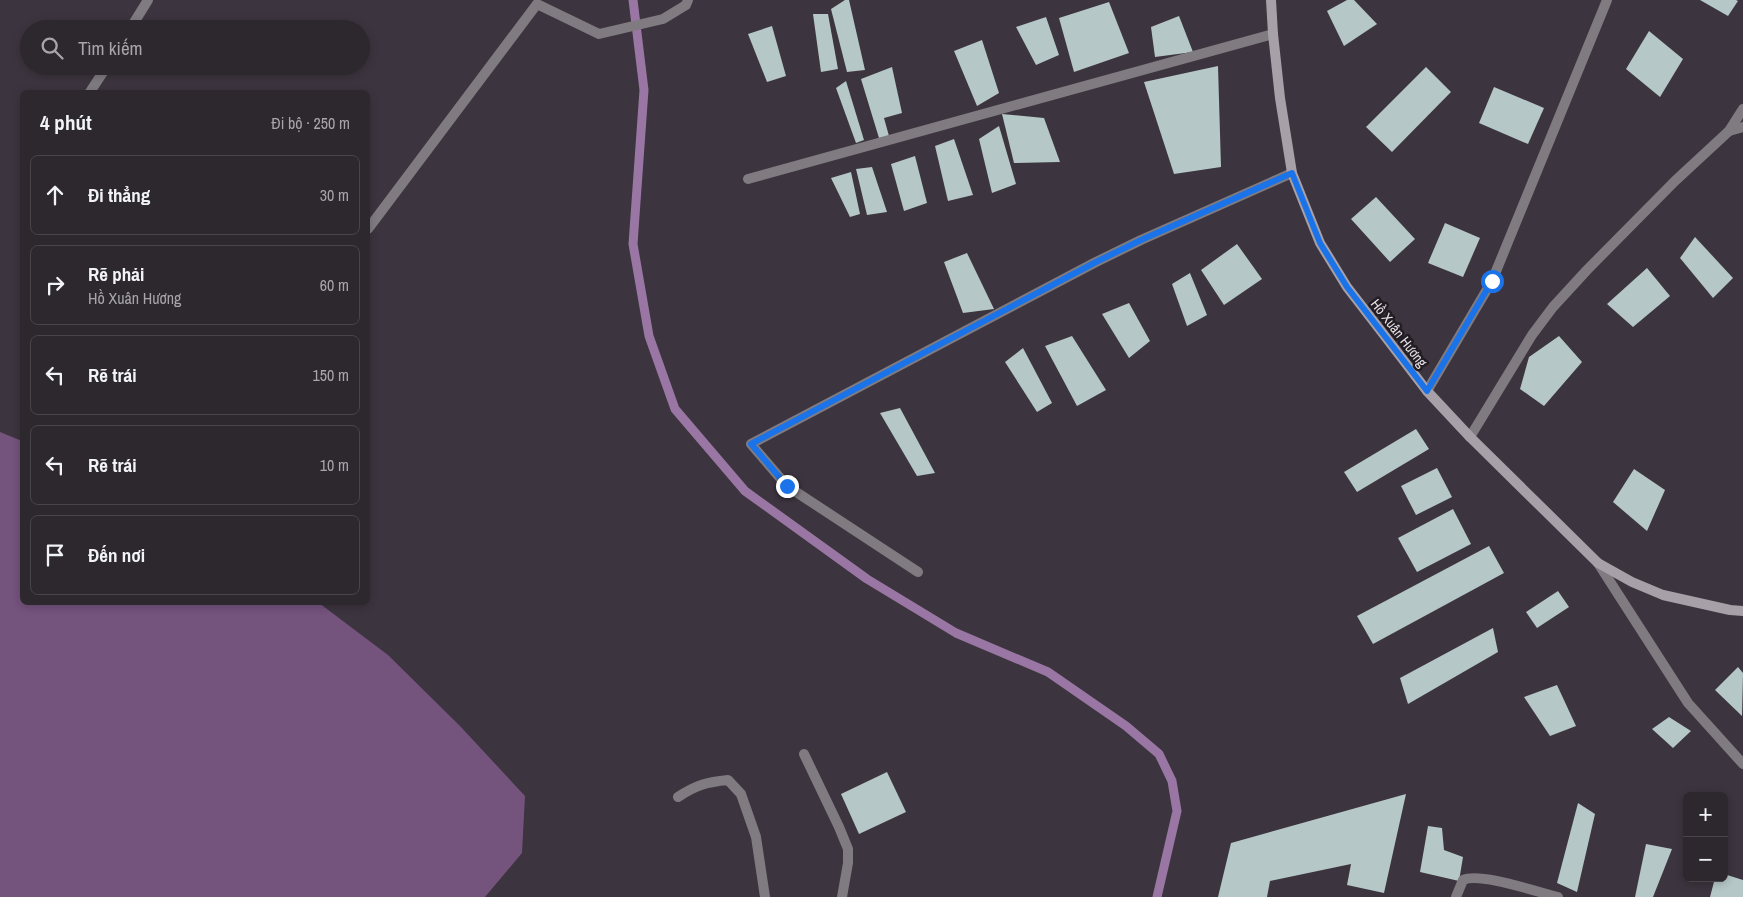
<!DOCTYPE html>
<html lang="vi">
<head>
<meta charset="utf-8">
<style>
  :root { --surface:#2d272e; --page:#352f36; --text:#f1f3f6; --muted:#a7a5aa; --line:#48444a }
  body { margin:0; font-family:"Archivo Narrow",sans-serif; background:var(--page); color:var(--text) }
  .controls { position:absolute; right:15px; bottom:15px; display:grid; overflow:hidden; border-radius:8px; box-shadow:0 2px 8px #0003 }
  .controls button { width:45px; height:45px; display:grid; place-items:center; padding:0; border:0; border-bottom:1px solid var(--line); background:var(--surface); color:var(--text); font:25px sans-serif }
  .stop { position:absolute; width:15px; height:15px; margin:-11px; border:4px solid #1a73e8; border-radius:50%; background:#fff }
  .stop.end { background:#1a73e8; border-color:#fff; box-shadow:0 1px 5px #0008 }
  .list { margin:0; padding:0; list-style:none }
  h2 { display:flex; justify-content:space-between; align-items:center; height:65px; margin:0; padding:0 20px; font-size:21px }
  h2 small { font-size:16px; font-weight:400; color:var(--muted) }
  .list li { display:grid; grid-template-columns:32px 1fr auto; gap:15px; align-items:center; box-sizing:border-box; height:80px; margin:0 10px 10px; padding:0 10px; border:1px solid var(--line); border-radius:8px }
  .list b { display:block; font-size:19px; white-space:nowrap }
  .list p { margin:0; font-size:16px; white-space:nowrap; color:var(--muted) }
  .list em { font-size:16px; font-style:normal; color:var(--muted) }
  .icon { flex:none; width:28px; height:28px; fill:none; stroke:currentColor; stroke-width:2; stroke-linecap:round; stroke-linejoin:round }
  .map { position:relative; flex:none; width:1743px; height:897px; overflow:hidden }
  .search { position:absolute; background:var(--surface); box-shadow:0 2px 8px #0003; left:20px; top:20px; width:350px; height:55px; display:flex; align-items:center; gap:12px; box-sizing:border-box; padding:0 18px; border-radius:28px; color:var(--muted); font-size:19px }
  .panel { position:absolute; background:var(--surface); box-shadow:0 2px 8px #0003; left:20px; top:90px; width:350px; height:515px; border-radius:8px }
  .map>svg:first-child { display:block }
</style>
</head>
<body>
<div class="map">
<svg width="1743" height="897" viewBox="0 0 1743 897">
  <rect width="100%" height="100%" fill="#3c343e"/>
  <path fill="#74537d" d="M0 432 22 441V602L319 603 388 655 460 726 525 796 522 853 485 897H0Z"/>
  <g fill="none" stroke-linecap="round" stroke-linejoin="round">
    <path stroke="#9976a3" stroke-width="9" d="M633 0 644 90 633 244 649 336 675 409 745 491 867 579 956 633 1048 672 1126 726 1159 754 1172 781 1177 811 1157 897"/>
  </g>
  <g fill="#b5c7c6">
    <path d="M845 0H849L865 70 847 72 831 9Z"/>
    <path d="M1347 0H1354L1377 24 1344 46 1327 11Z"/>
    <path d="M1700 0H1736L1738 1 1728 16Z"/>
    <path d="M1109 2 1129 53 1074 72 1059 18Z"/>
    <path d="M813 14H828L838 69 821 72Z"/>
    <path d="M1179 16 1193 52 1155 57 1151 27Z"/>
    <path d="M1046 17 1059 55 1036 65 1016 27Z"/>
    <path d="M772 26 786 76 767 82 748 34Z"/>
    <path d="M1649 31 1683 59 1660 97 1626 69Z"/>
    <path d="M982 40 999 93 977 106 954 51Z"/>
    <path d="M1218 66 1221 167 1174 174 1144 82Z"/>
    <path d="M892 67 902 113 884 118 889 136 879 138 861 79Z"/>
    <path d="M1426 67 1451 92 1392 152 1366 127Z"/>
    <path d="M846 81 864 140 856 143 836 88Z"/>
    <path d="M1494 87 1544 108 1528 144 1479 123Z"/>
    <path d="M1002 114 1044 118 1060 162 1014 163Z"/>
    <path d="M999 126 1016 184 992 193 979 139Z"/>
    <path d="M954 139 973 195 948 201 935 146Z"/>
    <path d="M915 156 927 203 904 211 891 164Z"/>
    <path d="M872 167 887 212 867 215 856 169Z"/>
    <path d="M851 172 860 214 850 217 831 178Z"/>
    <path d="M1376 197 1415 239 1390 262 1351 219Z"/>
    <path d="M1445 223 1480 238 1463 277 1428 263Z"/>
    <path d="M1695 237 1733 278 1713 298 1680 258Z"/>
    <path d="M1237 244 1262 279 1224 305 1201 270Z"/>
    <path d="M967 253 994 309 963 313 944 262Z"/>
    <path d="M1647 268 1670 296 1633 327 1607 304Z"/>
    <path d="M1190 273 1207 315 1187 326 1172 284Z"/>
    <path d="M1129 303 1150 341 1129 358 1102 314Z"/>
    <path d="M1072 336 1106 390 1077 406 1045 346Z"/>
    <path d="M1559 336 1582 362 1544 406 1520 389 1529 357Z"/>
    <path d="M1023 348 1052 403 1037 412 1005 362Z"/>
    <path d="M900 408 935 473 917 476 880 413Z"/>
    <path d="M1416 429 1429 449 1357 492 1344 472Z"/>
    <path d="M1437 468 1452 497 1416 515 1401 486Z"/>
    <path d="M1634 469 1665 490 1647 531 1613 502Z"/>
    <path d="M1453 509 1471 544 1417 572 1398 538Z"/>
    <path d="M1489 546 1504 573 1373 644 1357 616Z"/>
    <path d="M1558 591 1569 607 1537 628 1526 612Z"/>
    <path d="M1493 628 1498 652 1408 704 1400 678Z"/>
    <path d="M1738 667 1743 673 1742 716 1715 690Z"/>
    <path d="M1557 685 1576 726 1550 736 1524 697Z"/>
    <path d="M1669 717 1691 731 1673 748 1652 729Z"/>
    <path d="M887 772 906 812 859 834 841 794Z"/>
    <path d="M1406 794 1384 893 1347 885 1351 864 1270 881 1267 897H1218L1231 843Z"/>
    <path d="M1578 803 1595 814 1577 892 1557 883Z"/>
    <path d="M1428 826 1442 828 1444 850 1463 857 1459 881 1420 872Z"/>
    <path d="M1646 844 1672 849 1653 897H1635Z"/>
    <path d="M1724 874 1743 880V897H1710L1715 878H1724Z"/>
  </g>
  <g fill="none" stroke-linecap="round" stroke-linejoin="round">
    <g stroke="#7f7b80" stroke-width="10">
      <path d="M130 29 148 0"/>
      <path d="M90 92 107 66"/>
      <path d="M1729 131 1743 127"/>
      <path d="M748 179 1273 34"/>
      <path d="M368 229 537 4 599 34 663 19 686 5 688 0"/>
      <path d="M918 572 787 486 751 444 1096 262 1141 240 1292 173"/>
      <path d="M804 754 839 827 848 849V863L842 897"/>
      <path d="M678 797C696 785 707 782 728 780L741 794 756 837 765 897"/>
      <path d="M1456 897 1463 880C1480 872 1537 892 1558 897"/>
    </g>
    <g stroke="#7f7b80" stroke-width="10">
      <path d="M1427 391 1492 281 1607 0"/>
      <path d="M1470 437 1532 335 1553 307 1587 270 1675 181 1729 131 1743 109"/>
      <path d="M1598 563 1688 703 1743 764"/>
    </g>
    <path stroke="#a7a0a8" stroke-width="10" d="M1271 0 1273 34 1280 98 1292 173 1320 243 1347 287 1381 331 1427 391 1470 437 1598 563 1632 582 1663 595 1730 610 1743 611"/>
  </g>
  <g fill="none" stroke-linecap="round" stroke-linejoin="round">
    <path stroke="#1a73e8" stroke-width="6" d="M787 486 751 444 1096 262 1141 240 1292 173 1320 243 1347 287 1427 391 1492 281"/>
  </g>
  <g text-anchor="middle" stroke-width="5" stroke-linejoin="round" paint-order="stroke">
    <g font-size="14" fill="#e8e3e9" stroke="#211d22">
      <text transform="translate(1399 333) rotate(52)" y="5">Hồ Xuân Hương</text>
    </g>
  </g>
</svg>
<div class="controls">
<button>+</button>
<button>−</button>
</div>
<div class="stop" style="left:1492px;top:281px"></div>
<div class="stop end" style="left:787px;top:486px"></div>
<div class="search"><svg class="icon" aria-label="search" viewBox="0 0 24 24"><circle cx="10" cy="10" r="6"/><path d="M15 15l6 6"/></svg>Tìm kiếm</div>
<section class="panel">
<h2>4 phút<small>Đi bộ · 250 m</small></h2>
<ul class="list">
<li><svg class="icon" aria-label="ahead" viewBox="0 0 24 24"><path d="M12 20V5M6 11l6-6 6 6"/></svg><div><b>Đi thẳng</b></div><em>30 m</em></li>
<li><svg class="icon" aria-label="right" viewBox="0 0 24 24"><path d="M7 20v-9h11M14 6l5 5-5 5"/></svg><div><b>Rẽ phải</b><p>Hồ Xuân Hương</p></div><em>60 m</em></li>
<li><svg class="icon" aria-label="left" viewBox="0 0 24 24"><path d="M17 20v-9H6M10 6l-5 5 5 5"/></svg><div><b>Rẽ trái</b></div><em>150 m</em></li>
<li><svg class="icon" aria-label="left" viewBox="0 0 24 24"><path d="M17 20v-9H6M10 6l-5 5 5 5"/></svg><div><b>Rẽ trái</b></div><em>10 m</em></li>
<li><svg class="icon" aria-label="arrive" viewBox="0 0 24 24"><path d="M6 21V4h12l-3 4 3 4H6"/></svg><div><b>Đến nơi</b></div></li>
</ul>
</section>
</div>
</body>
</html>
